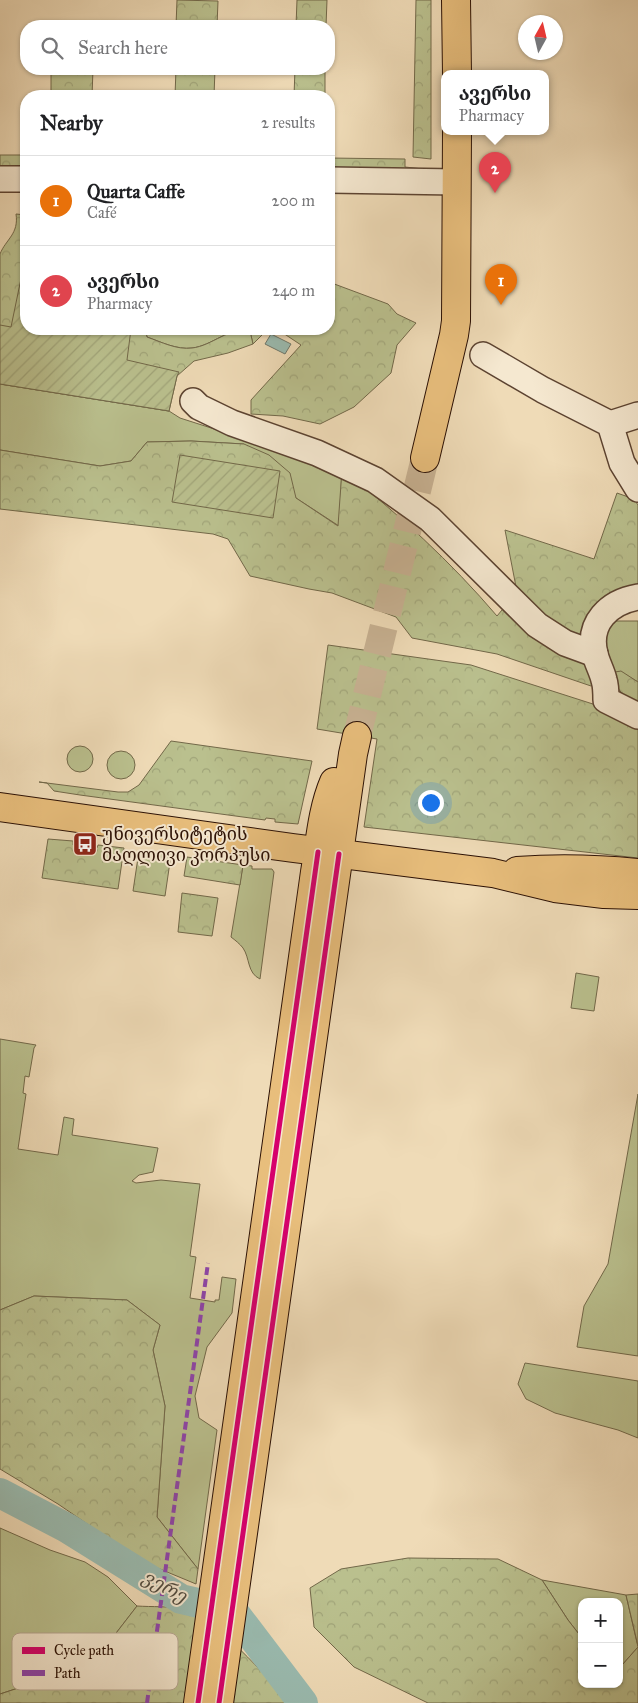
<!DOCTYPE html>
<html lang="en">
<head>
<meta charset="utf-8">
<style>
  :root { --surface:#fff; --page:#f6f6f6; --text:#202124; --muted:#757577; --line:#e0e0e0; --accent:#1a73e8 }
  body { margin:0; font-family:"IM FELL Great Primer","Noto Serif Georgian",serif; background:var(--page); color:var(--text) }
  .controls { position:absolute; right:15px; bottom:15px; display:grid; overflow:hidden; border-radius:10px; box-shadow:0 1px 4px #0004 }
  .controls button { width:45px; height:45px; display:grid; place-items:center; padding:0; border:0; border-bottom:1px solid var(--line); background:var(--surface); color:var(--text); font:25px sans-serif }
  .compass { position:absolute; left:518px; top:15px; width:45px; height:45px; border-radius:50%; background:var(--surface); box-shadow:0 1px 4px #0004; rotate:8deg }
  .you { position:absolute; left:430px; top:802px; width:18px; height:18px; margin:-12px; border:4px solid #fff; border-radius:50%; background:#1a73e8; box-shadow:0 0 0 8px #1a73e833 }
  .badge { display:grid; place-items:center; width:32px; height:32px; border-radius:50%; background:var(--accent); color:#fff; font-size:16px; font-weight:700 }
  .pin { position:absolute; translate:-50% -41px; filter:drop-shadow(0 1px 2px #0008) }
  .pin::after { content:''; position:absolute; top:26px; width:18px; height:15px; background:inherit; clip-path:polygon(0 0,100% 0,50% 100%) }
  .popup { position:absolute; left:441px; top:70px; width:108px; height:65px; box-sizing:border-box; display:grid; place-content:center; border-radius:10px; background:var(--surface); filter:drop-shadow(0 1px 4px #0005); font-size:16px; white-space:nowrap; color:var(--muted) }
  .popup b { font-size:19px; color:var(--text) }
  .popup::after { content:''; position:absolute; left:50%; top:100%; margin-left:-10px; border:10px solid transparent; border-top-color:var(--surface) }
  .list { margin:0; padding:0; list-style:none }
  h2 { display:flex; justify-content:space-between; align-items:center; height:65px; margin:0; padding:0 20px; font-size:21px }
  h2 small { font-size:16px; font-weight:400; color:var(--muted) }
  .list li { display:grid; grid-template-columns:32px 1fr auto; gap:15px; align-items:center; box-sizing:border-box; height:90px; padding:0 20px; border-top:1px solid var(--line) }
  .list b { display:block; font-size:19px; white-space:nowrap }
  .list p { margin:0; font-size:16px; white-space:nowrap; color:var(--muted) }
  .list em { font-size:16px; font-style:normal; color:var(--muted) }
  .icon { flex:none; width:28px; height:28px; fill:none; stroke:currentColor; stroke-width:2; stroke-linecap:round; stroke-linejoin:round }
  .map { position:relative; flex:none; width:638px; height:1703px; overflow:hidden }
  .search { position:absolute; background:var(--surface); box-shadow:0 1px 4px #0004; left:20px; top:20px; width:315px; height:55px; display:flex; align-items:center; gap:12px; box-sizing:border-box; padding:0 18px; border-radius:20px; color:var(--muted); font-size:19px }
  .panel { position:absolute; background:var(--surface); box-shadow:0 1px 4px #0004; left:20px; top:90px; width:315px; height:245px; border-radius:20px }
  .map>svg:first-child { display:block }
</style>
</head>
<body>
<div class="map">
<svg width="638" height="1703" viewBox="0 0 638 1703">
  <defs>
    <pattern id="forest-crowns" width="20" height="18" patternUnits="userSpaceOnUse" patternTransform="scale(1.25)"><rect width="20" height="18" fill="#bac08e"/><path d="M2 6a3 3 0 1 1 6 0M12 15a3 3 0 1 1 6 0" fill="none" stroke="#a0a479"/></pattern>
    <pattern id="garden-furrows" width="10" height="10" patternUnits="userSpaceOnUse" patternTransform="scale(1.25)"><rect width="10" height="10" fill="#bac08e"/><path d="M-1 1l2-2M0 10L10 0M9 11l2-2" fill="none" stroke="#a0a479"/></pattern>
  </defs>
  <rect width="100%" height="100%" fill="#efdbb7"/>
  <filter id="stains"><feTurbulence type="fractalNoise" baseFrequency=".004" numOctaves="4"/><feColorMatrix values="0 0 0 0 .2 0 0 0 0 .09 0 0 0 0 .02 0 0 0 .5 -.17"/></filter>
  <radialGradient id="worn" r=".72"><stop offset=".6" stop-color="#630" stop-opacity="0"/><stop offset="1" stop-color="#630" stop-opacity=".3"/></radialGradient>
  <g fill="#bac08e" stroke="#726849">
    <path d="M145 329C157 329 183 331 192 329H268L253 344 250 331C230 326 212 346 192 348 177 350 161 342 147 337Z"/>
    <path d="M0 384 169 411 180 418 342 470 339 526 296 498 244 444 191 441 147 442 131 461 100 466 0 450Z"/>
    <path d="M611 618 615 621H638V682L621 672 609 673 602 644Z"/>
    <circle cx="80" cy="759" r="13"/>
    <circle cx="121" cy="765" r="14"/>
    <path d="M243 865 252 866V869H272L274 872 260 979C247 973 250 958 243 948 240 944 235 940 231 937Z"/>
    <path d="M576 973 599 977 594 1011 571 1008Z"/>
    <path d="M0 1039 36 1045 34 1048 29 1077 25 1076 23 1093 26 1094 18 1149 58 1155 64 1117 74 1119 72 1135 158 1148 153 1172 139 1175 132 1181 136 1183 161 1180 200 1184 190 1256 196 1257 190 1298 215 1302V1300H219L222 1277 236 1279 232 1313 207 1347 195 1396 199 1418 217 1430 198 1569 157 1517 165 1406 153 1350 160 1325 127 1300 34 1296 0 1310Z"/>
    <path d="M638 1094V1356L577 1347 584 1306 608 1264Z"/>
    <path d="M525 1363 638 1381V1438L618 1430 555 1413 526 1399 518 1384Z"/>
    <path d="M0 1528 50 1550 85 1562 108 1577 137 1606 103 1650 52 1677 0 1694Z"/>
    <path d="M542 1580 626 1595 638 1647 623 1664H619V1602H582V1638L568 1620Z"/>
  </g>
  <g fill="url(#forest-crowns)" stroke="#726849">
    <path d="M177 0 218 1 217 26H176Z"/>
    <path d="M297 0H327L326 26H296Z"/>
    <path d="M416 0H431V159L413 157Z"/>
    <path d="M51 69H93L92 96H51Z"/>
    <path d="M176 69H215L214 96H175Z"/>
    <path d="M295 69H325V96H294Z"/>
    <path d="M0 155H26V175L0 174Z"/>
    <path d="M329 158 405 159V167L423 169 421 178 329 177Z"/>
    <path d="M16 214 26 215V329H145L147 337C161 342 177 350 192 348 212 346 230 326 250 331L253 344 228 353 194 361 177 376 169 411 0 384V254C6 239 19 234 16 214Z"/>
    <path d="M329 282 388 304 397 314 416 323 397 345 391 373 354 407 320 424 283 416 251 414V400L301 345 277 329H329Z"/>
    <path d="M191 441 244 444 269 455 290 473 296 498 338 526 342 470C397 512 452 563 497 616L517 592 505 530 594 559 617 493 634 499 638 505V588L615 593 595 605 586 619 582 635 596 681 591 686 497 654 412 638 396 617 332 593 309 589 250 576 228 539 213 534 0 509V450L100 466 131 461 147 442Z"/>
    <path d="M328 645 471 665 596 705 638 724V858L364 827 377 739 317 729Z"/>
    <path d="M621 671 638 682V705C623 698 617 688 609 673Z"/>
    <path d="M171 741 312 761 298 824 275 822V819L266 818 265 820 80 795 54 791 47 783 39 782 118 792H128L139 785Z"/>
    <path d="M48 839 73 841V845L97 848 98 845 124 848 118 889 42 878Z"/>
    <path d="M139 851 171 855 165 896 133 891Z"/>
    <path d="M187 857 243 865 240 885 184 876Z"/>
    <path d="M182 893 218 898 212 936 178 932Z"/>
    <path d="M34 1296 127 1300 160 1325 153 1350 165 1406 157 1517 198 1569 196 1584 143 1562 58 1504 0 1469V1310Z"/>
    <path d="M408 1558 498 1559 542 1580 568 1620 582 1638V1684H619V1664H623L638 1647V1703H428L354 1667 314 1627 310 1588 341 1569Z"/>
    <path d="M638 1594V1646L626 1595Z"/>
    <path d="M137 1606C152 1607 169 1606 184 1609 213 1615 269 1680 291 1703H0V1694L52 1677 103 1650Z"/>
  </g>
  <g fill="url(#garden-furrows)" stroke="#726849">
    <path d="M23 269 26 270V329H131L127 360 179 372 177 376 169 411 0 384V325L11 327Z"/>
    <path d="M180 455 280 471 273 518 172 502Z"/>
  </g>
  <path fill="#9abbb0" stroke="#6e776b" d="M271 334 291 344 285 354 265 344Z"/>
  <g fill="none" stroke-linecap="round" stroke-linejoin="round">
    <path stroke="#9abbb0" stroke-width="30" d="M0 1493 67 1528 181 1599 233 1611 303 1703"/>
    <path stroke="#c8b293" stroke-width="28" stroke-dasharray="28 14" stroke-linecap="butt" d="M357 736 425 458"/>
    <defs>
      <g id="minor">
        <path d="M0 179H26"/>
        <path d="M329 180 457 182"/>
        <path d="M483 355 543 390 610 424 622 463 638 489"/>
        <path d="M193 401 199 407 232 423 317 453 375 480 430 519 537 625 565 643 595 654"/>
        <path d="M610 424 638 415"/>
        <path d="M638 597C609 602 587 623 595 654 597 663 602 671 604 680 606 686 606 693 606 700L638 716"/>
      </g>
      <g id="major">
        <path d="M456 0 457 74"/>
        <path d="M425 458 454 335 456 321 457 132"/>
        <path d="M0 807 293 848 493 873 555 888 604 894 638 895"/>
        <path d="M517 871C558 868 597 869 638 873"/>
        <path d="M198 1703 315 872C320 843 322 810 334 782"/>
        <path d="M219 1703 353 754 357 736"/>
      </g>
    </defs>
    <use href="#minor" stroke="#5c4331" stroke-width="28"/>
    <use href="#major" stroke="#2b1004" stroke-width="30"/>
    <use href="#minor" stroke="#f5e8d0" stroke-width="25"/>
    <use href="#major" stroke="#e8be7c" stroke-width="28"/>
    <path stroke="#8e44ad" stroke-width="4" stroke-dasharray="8 4" stroke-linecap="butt" d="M147 1703 208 1263"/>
    <defs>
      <g id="cycleway">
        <path d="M198 1703 318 852"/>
        <path d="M219 1703 339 854"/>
      </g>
    </defs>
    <use href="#cycleway" stroke="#f5e8d0" stroke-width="8"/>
    <use href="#cycleway" stroke="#d6006c" stroke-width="5"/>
  </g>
  <defs>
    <symbol id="bus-square" viewBox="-11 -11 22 22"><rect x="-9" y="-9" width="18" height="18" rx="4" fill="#8f2418" stroke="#f5e8d0"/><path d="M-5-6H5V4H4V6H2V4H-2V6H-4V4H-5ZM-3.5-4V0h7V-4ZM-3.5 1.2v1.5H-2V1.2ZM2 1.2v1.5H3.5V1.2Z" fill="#fff"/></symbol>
  </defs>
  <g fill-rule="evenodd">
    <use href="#bus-square" x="71" y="830" width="28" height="28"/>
  </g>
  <g text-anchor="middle" stroke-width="4" stroke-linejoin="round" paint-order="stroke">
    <g font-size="18" fill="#2b1004" stroke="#f5e8d0" text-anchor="start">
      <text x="102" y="840">უნივერსიტეტის<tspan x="102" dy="21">მაღლივი კორპუსი</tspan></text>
    </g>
    <g font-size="19" font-style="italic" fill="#524c40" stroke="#f5e8d0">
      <text transform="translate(165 1586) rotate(28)" y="7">ვერე</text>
    </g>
  </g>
  <rect x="12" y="1633" width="166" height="57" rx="8" fill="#f5e8d0" stroke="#b8a793" stroke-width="1"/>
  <rect x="22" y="1647" width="23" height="7" fill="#d6006c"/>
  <rect x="22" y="1670" width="23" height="6" fill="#8e44ad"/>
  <g font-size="14" fill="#2b1004">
    <text x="54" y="1655">Cycle path</text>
    <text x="54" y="1678">Path</text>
  </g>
  <rect width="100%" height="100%" filter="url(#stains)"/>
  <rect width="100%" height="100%" fill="url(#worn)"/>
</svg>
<div class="controls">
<button>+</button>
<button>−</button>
</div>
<svg class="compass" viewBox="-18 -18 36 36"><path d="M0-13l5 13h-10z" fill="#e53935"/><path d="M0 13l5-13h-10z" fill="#757577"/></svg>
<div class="you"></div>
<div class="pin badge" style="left:501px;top:305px;background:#e8710a">1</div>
<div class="pin badge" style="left:495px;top:193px;background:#e0444e">2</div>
<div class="popup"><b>ავერსი</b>Pharmacy</div>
<div class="search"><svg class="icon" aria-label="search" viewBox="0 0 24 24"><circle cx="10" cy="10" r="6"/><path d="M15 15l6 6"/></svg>Search here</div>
<section class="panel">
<h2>Nearby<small>2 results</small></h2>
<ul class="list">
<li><span class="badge" style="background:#e8710a">1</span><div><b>Quarta Caffe</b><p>Café</p></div><em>200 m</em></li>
<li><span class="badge" style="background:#e0444e">2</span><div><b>ავერსი</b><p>Pharmacy</p></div><em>240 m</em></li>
</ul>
</section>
</div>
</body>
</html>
